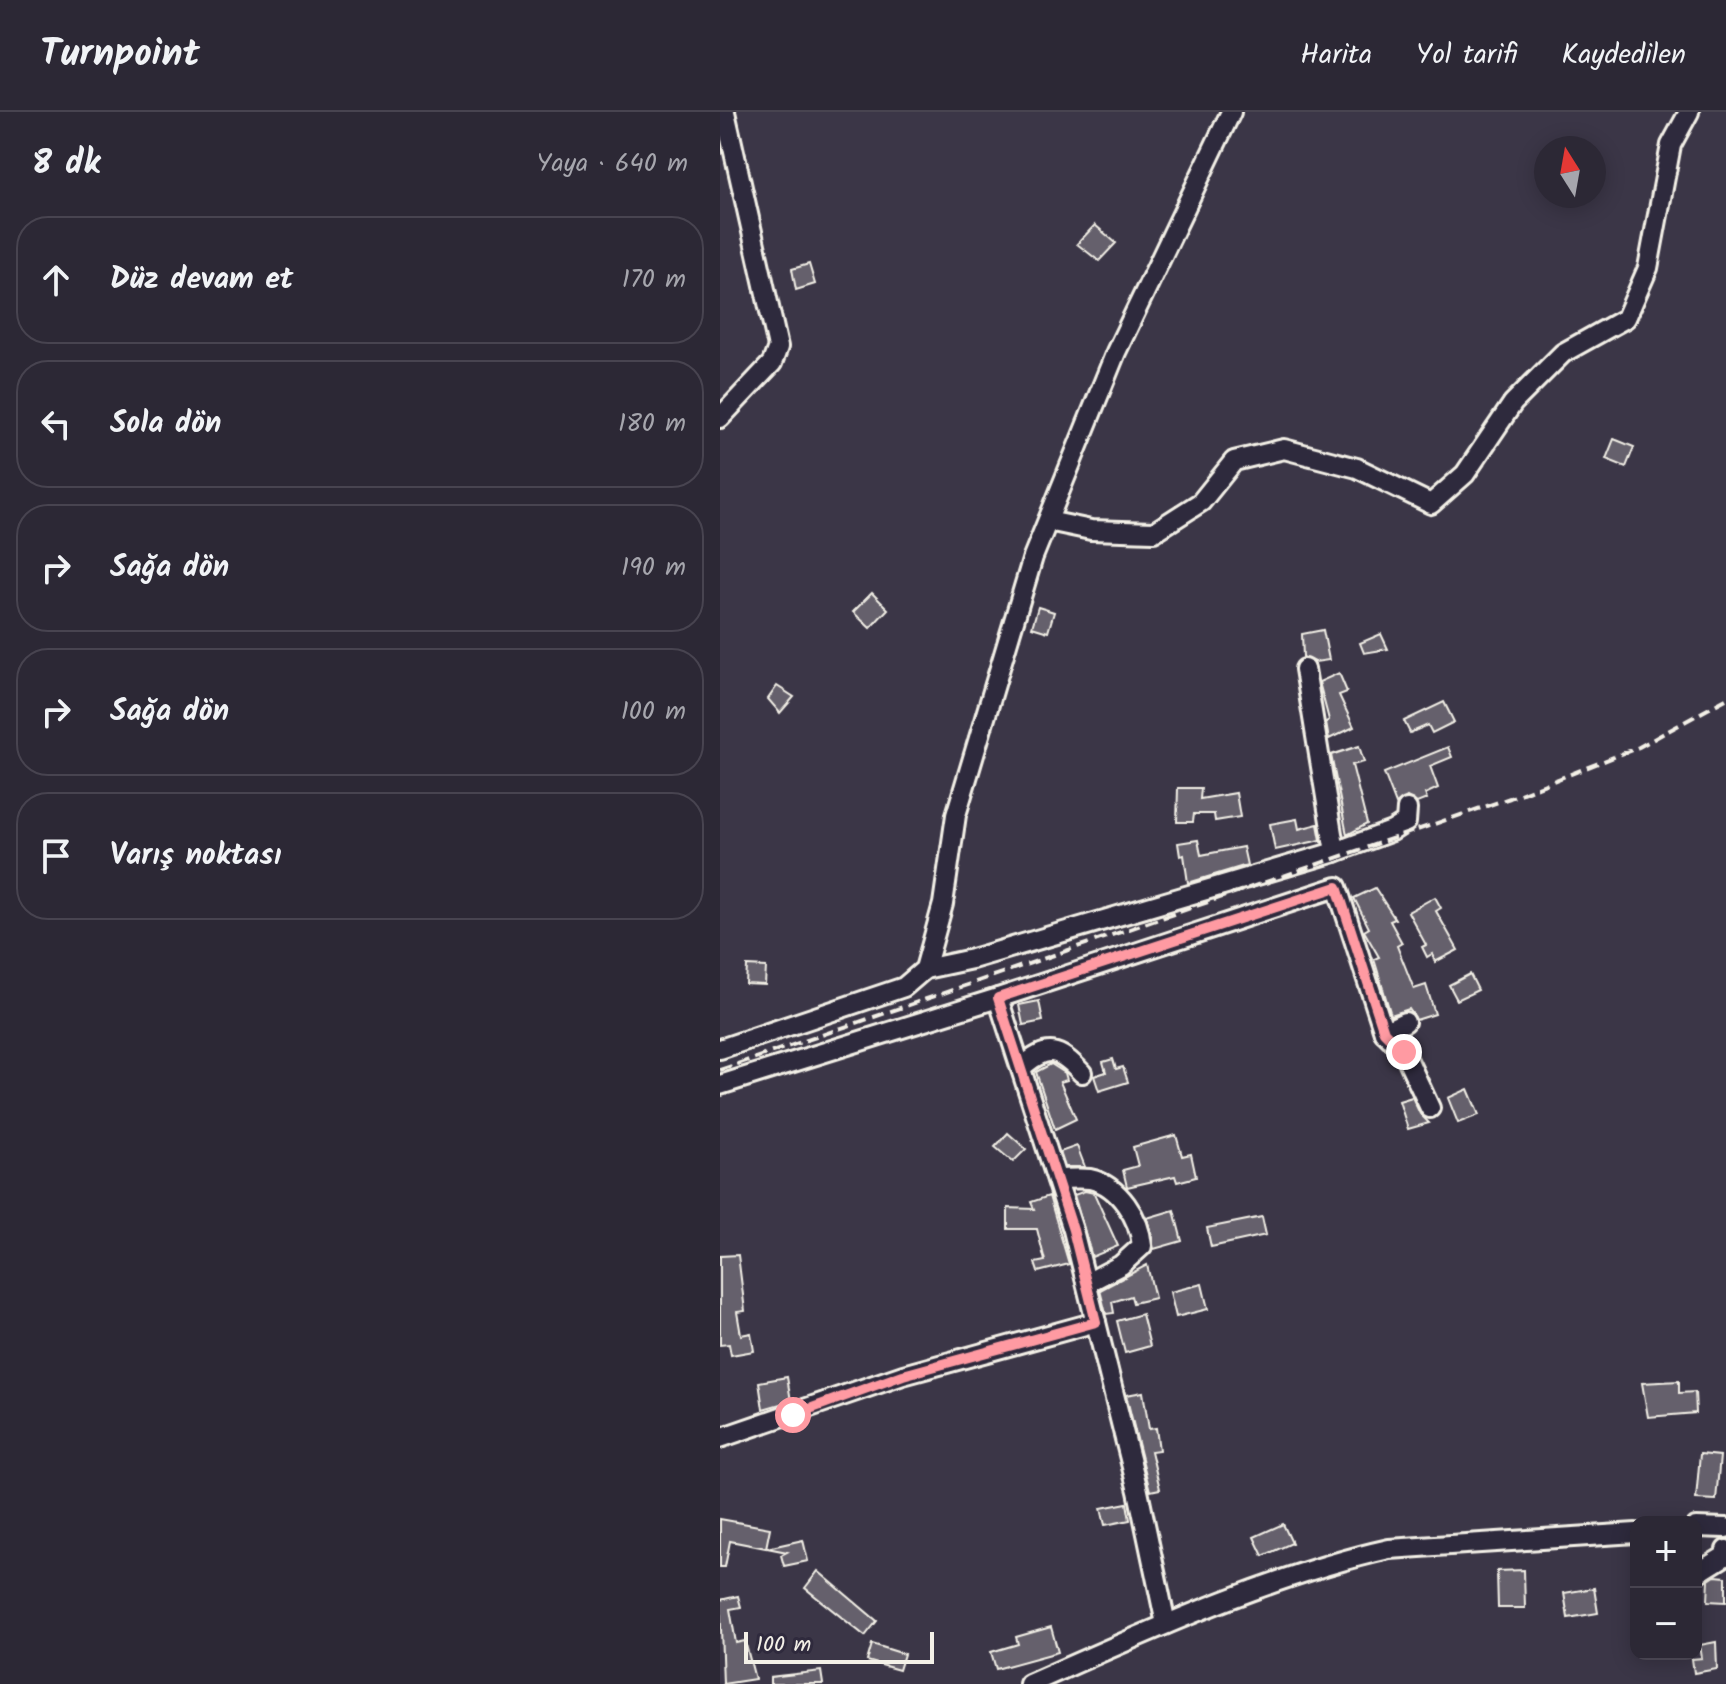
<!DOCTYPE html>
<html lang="tr">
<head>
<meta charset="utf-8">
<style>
  :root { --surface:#2c2835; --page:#34303d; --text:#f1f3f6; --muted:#a6a6ad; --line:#484450 }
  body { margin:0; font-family:Kalam,sans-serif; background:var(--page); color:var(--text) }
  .controls { position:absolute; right:24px; bottom:24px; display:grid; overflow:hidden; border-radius:16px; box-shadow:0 4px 20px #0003 }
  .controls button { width:72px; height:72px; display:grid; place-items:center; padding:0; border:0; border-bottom:2px solid var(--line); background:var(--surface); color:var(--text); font:40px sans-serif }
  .compass { position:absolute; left:814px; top:24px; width:72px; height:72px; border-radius:50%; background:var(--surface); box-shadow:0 4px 20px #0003; rotate:349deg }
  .scale { position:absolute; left:24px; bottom:20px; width:190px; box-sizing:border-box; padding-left:8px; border:4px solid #f4f1e8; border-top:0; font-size:22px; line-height:28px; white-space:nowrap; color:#f4f1e8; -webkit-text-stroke:6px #2f2a3d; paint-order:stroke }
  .stop { position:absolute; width:24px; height:24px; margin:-18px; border:6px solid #ff9aa2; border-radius:50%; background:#fff }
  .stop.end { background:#ff9aa2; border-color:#fff; box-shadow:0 2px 8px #0008 }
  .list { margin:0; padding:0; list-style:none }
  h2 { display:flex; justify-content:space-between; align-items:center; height:104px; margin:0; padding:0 32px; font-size:34px }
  h2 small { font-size:26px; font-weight:400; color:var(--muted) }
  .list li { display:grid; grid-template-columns:52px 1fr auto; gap:24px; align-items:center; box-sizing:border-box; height:128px; margin:0 16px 16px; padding:0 16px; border:2px solid var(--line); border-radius:32px }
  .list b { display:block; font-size:30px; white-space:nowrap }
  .list em { font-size:26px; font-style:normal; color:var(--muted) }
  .icon { flex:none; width:44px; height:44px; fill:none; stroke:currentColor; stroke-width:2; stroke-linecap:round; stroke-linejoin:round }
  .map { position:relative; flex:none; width:1006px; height:1572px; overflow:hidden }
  header { display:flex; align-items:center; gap:48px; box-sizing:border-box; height:112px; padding:0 40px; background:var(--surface); border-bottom:2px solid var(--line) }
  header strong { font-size:38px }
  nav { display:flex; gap:44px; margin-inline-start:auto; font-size:28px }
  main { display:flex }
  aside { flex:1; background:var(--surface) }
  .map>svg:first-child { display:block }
</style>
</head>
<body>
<header>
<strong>Turnpoint</strong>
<nav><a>Harita</a><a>Yol tarifi</a><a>Kaydedilen</a></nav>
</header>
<main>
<aside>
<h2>8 dk<small>Yaya · 640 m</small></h2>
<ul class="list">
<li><svg class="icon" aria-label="ahead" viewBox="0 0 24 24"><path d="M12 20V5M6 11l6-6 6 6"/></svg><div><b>Düz devam et</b></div><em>170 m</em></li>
<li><svg class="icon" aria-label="left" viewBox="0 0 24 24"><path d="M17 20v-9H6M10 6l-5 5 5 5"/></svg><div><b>Sola dön</b></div><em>180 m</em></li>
<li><svg class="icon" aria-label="right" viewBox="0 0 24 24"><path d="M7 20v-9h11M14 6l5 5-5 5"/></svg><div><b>Sağa dön</b></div><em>190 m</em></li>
<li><svg class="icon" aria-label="right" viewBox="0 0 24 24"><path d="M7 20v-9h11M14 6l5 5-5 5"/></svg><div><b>Sağa dön</b></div><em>100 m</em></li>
<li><svg class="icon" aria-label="arrive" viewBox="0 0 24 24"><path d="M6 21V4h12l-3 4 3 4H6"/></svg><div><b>Varış noktası</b></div></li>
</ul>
</aside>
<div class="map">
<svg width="1006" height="1572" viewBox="0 0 1006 1572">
  <rect width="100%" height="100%" fill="#3b3647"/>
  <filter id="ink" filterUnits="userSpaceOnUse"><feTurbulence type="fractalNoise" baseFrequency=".0125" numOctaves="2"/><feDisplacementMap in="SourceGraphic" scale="16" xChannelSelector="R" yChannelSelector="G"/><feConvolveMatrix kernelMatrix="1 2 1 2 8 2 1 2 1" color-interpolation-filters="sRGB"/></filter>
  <g filter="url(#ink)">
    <g fill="#65616c" stroke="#f4f1e8" stroke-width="2">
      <path d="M375 113 396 131 379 149 357 132Z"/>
      <path d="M89 152 95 172 76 178 72 157Z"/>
      <path d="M894 327 914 335 906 355 886 347Z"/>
      <path d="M152 481 168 497 150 516 133 500Z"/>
      <path d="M318 495 334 500 328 520 312 515Z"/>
      <path d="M603 518 609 548 595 550 583 545 582 522Z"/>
      <path d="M661 522 668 537 644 541 640 531Z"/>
      <path d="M619 561 627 580 619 583 634 615 609 627 606 610 609 608 599 570Z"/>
      <path d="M57 574 74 585 60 601 48 587Z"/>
      <path d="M724 590 734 610 712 621 708 613 690 621 684 609Z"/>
      <path d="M639 634 644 650 632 653 647 712 627 723 611 643Z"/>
      <path d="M728 635 732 645 710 654 718 676 705 682 707 687 697 691 687 685 676 692 664 661Z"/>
      <path d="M458 676H481L480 687 516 681 520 705 495 709 494 702H474L473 710H457Z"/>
      <path d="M577 707 579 717 598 712 601 728 555 738 550 712Z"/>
      <path d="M478 728 481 743 523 735 527 753 468 771 464 743 460 744 458 731Z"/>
      <path d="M655 776 675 807 670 809 682 831 677 834 694 877 706 873 715 902 696 908 689 897 671 903 654 847 659 845 644 819 649 816 634 786Z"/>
      <path d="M715 785 721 796 716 799 738 838 715 850 712 842 707 845 702 835 706 833 688 800Z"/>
      <path d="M27 854 46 855 45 873 26 872Z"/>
      <path d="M750 862 758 878 737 888 729 873Z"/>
      <path d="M319 889 323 909 303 913 299 893Z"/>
      <path d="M393 947 396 957 403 955 408 970 379 979 374 964 386 960 383 950Z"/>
      <path d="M331 952 345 961 347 968 340 970 356 1007 335 1017 316 960Z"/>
      <path d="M748 977 759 1003 738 1011 728 986Z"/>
      <path d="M692 985 700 1002 709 1011 688 1017 679 989Z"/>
      <path d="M288 1021 306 1037 293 1050 275 1035Z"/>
      <path d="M456 1023 462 1044 471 1042 476 1065 457 1070 455 1064 407 1075 403 1058 418 1054 413 1035Z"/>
      <path d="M357 1034 365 1055H345L340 1040Z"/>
      <path d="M365 1079 374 1081 398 1134 372 1145 354 1083Z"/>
      <path d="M329 1084 349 1152 318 1160 315 1151 325 1149 317 1117H288V1096L314 1097 311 1090Z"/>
      <path d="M454 1098 462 1129 434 1137 427 1106Z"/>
      <path d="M542 1105 546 1123 491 1135 487 1116Z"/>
      <path d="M18 1143 25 1199 17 1200 21 1223 31 1221 34 1239 11 1243 9 1232 0 1233V1144Z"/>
      <path d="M427 1153 435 1186 413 1191 411 1184 392 1190 394 1201 386 1202 380 1178Z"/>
      <path d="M482 1172 488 1197 456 1205 450 1180Z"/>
      <path d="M422 1202 430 1234 405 1241 397 1209Z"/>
      <path d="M67 1265 71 1289 43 1297 39 1270Z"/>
      <path d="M959 1269V1281L975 1280 976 1301 928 1305 922 1271Z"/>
      <path d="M423 1280 429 1317 436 1316 439 1338 431 1339 440 1377 430 1379 406 1283Z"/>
      <path d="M980 1342 1000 1344 996 1388 976 1387Z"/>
      <path d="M407 1391 410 1408 385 1413 381 1396Z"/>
      <path d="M0 1407 50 1416 46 1436 10 1429 5 1455H0Z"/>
      <path d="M563 1412 572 1431 543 1444 534 1425Z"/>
      <path d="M83 1428 88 1449 64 1454 61 1443 67 1440 47 1436Z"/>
      <path d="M804 1458 805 1496H778L777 1459Z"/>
      <path d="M98 1459 157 1509 145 1524 85 1476Z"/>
      <path d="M995 1464 1006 1465V1490L988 1489 989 1468Z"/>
      <path d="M874 1476 878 1501 848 1506 844 1481Z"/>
      <path d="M18 1484 21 1495 10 1497 16 1531 25 1529 35 1567 3 1572 0 1488Z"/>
      <path d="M331 1515 338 1540 276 1557 271 1540 298 1532 296 1525Z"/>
      <path d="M996 1530 997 1557 974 1561 972 1547 982 1546 980 1533Z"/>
      <path d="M152 1532 184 1542 179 1558 147 1549Z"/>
      <path d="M101 1559 103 1572H50V1565Z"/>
    </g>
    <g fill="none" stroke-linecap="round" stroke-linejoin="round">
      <defs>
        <g id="minor">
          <path d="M0 306 52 251 58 235 5 0"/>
          <path d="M328 409 371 418 434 420 481 390 514 349 564 337 637 356 711 392 745 362 793 291 843 241 906 206 928 156 951 33 969 0"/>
          <path d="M585 557 615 740"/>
          <path d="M205 857 252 847 615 740 672 719 686 710 687 697"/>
          <path d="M664 920 685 910"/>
          <path d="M0 937 184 875 205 857 223 792 236 703 313 445 396 240 511 0"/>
          <path d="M301 956C328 932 338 936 362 961"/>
          <path d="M0 973 278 886"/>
          <path d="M337 1067C347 1067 359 1066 370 1067 399 1073 420 1107 422 1134L401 1153 367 1171"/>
          <path d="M0 1326 183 1263 376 1210"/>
          <path d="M976 1415 1006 1416"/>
          <path d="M976 1462 1005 1444 1006 1438"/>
          <path d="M446 1512 418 1379 353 1118 278 886 617 775 664 920 684 940 710 996"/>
          <path d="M309 1572C423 1522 548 1464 669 1437L916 1421"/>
        </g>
      </defs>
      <use href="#minor" stroke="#f4f1e8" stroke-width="24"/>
      <use href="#minor" stroke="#2f2a3d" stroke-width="18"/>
      <path stroke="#f4f1e8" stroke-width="4" stroke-dasharray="12 6" stroke-linecap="butt" d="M0 958 790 686 919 635 1006 587"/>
    </g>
  </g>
  <g fill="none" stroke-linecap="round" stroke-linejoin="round" filter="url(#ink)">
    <path stroke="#ff9aa2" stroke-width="10" d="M73 1303 183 1263 376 1210 353 1118 278 886 617 775 664 920 684 940"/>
  </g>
</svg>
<div class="controls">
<button>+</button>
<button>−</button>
</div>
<svg class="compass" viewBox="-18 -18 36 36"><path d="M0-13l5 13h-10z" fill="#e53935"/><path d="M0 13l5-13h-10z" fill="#a6a6ad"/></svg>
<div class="scale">100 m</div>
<div class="stop" style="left:73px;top:1303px"></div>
<div class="stop end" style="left:684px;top:940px"></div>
</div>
</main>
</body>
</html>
